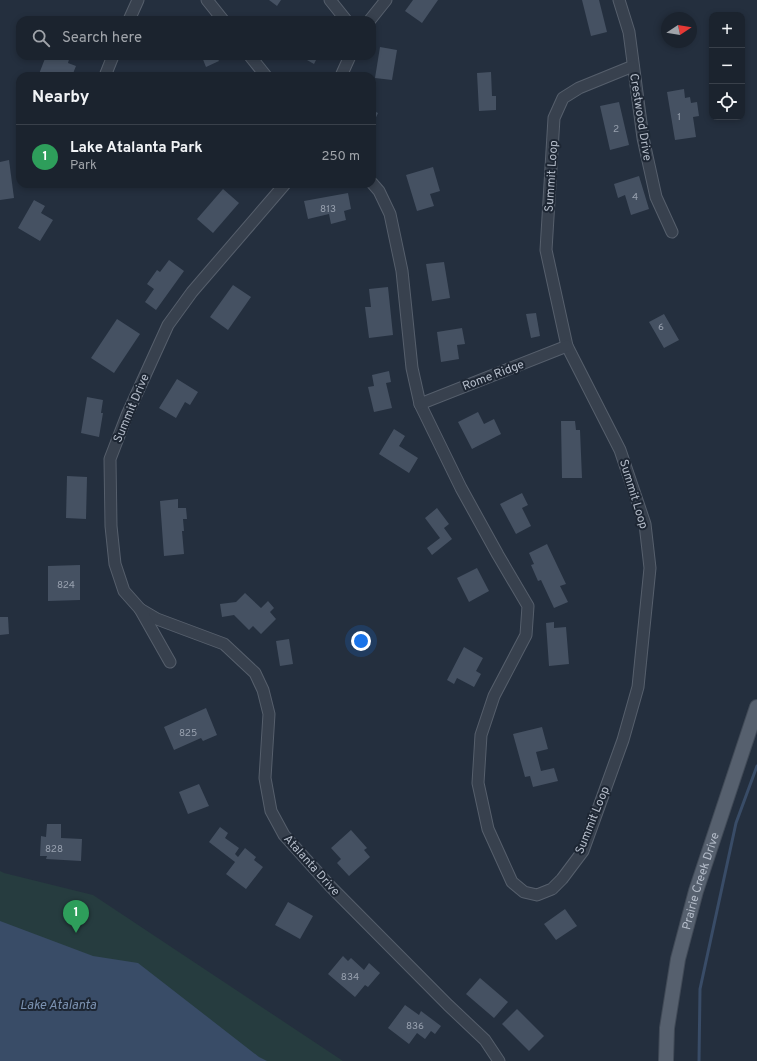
<!DOCTYPE html>
<html lang="en">
<head>
<meta charset="utf-8">
<style>
  :root { --surface:#1b232e; --page:#242b36; --text:#f1f3f6; --muted:#a0a4aa; --line:#39404a; --accent:#1a73e8 }
  body { margin:0; font-family:Overpass,sans-serif; background:var(--page); color:var(--text) }
  .controls { position:absolute; right:12px; top:12px; display:grid; overflow:hidden; border-radius:8px; box-shadow:0 2px 6px #0003 }
  .controls button { width:36px; height:36px; display:grid; place-items:center; padding:0; border:0; border-bottom:1px solid var(--line); background:var(--surface); color:var(--text); font:20px sans-serif }
  .compass { position:absolute; left:661px; top:12px; width:36px; height:36px; border-radius:50%; background:var(--surface); box-shadow:0 2px 6px #0003; rotate:78deg }
  .you { position:absolute; left:361px; top:641px; width:14px; height:14px; margin:-10px; border:3px solid #fff; border-radius:50%; background:#1a73e8; box-shadow:0 0 0 6px #1a73e833 }
  .badge { display:grid; place-items:center; width:26px; height:26px; border-radius:50%; background:var(--accent); color:#fff; font-size:13px; font-weight:700 }
  .pin { position:absolute; translate:-50% -33px; filter:drop-shadow(0 1px 2px #0008) }
  .pin::after { content:''; position:absolute; top:21px; width:14px; height:12px; background:inherit; clip-path:polygon(0 0,100% 0,50% 100%) }
  .list { margin:0; padding:0; list-style:none }
  h2 { display:flex; justify-content:space-between; align-items:center; height:52px; margin:0; padding:0 16px; font-size:17px }
  h2 small { font-size:13px; font-weight:400; color:var(--muted) }
  .list li { display:grid; grid-template-columns:26px 1fr auto; gap:12px; align-items:center; box-sizing:border-box; height:64px; padding:0 16px; border-top:1px solid var(--line) }
  .list b { display:block; font-size:15px; white-space:nowrap }
  .list p { margin:0; font-size:13px; white-space:nowrap; color:var(--muted) }
  .list em { font-size:13px; font-style:normal; color:var(--muted) }
  .icon { flex:none; width:22px; height:22px; fill:none; stroke:currentColor; stroke-width:2; stroke-linecap:round; stroke-linejoin:round }
  .map { position:relative; flex:none; width:757px; height:1061px; overflow:hidden }
  .search { position:absolute; background:var(--surface); box-shadow:0 2px 6px #0003; left:16px; top:16px; width:360px; height:44px; display:flex; align-items:center; gap:10px; box-sizing:border-box; padding:0 14px; border-radius:12px; color:var(--muted); font-size:15px }
  .panel { position:absolute; background:var(--surface); box-shadow:0 2px 6px #0003; left:16px; top:72px; width:360px; height:116px; border-radius:12px }
  .map>svg:first-child { display:block }
</style>
</head>
<body>
<div class="map">
<svg width="757" height="1061" viewBox="0 0 757 1061">
  <rect width="100%" height="100%" fill="#242f3e"/>
  <path fill="#263c3f" d="M0 871 4 873 93 895 343 1061H0Z"/>
  <path fill="#394c67" d="M0 921 93 956 138 963 259 1057 267 1061H0Z"/>
  <g fill="none" stroke-linecap="round" stroke-linejoin="round">
    <path stroke="#394c67" stroke-width="3" d="M699 1061 700 989 736 823 757 766"/>
  </g>
  <g fill="#455162">
    <path d="M269 0H281L277 6Z"/>
    <path d="M413 0H438L422 23 405 11Z"/>
    <path d="M582 0H599L607 32 591 36Z"/>
    <rect x="154" y="16" width="43" height="4"/>
    <path d="M380 47 397 50 392 80 375 78Z"/>
    <path d="M46 56H70L68 63 76 66 72 76H44L39 74Z"/>
    <path d="M205 56H216L219 61 206 67 202 57Z"/>
    <path d="M300 56H318L314 64Z"/>
    <path d="M491 72 492 96H496V110L479 111 477 73Z"/>
    <path d="M684 89 685 98 690 97 691 103 697 102 699 116 693 117 696 137 675 140 667 92Z"/>
    <path d="M619 102 629 145 610 150 600 106Z"/>
    <path d="M372 110 378 113 372 126Z"/>
    <path d="M9 160 14 198 0 200V162Z"/>
    <path d="M433 167 440 191 430 194 434 206 417 211 406 175Z"/>
    <path d="M639 176 649 209 631 215 625 195 618 198 614 184Z"/>
    <path d="M223 189 239 203 213 233 197 219Z"/>
    <path d="M348 193 351 209 344 211 346 220 331 224 329 214 308 219 304 201Z"/>
    <path d="M34 200 45 206 41 213 53 220 40 241 18 228Z"/>
    <path d="M169 260 184 271 156 310 145 302 154 289 147 284 157 270 160 272Z"/>
    <path d="M444 262 450 298 432 301 426 264Z"/>
    <path d="M233 285 251 297 228 330 210 317Z"/>
    <path d="M388 287 393 335 369 338 365 307H371L369 289Z"/>
    <path d="M536 313 540 336 531 338 526 314Z"/>
    <path d="M664 314 679 340 664 348 649 322Z"/>
    <path d="M117 319 140 334 114 373 91 358Z"/>
    <path d="M462 328 465 344 457 345 459 359 441 362 437 332Z"/>
    <path d="M389 371 391 382 386 383 392 408 374 412 368 387 374 386 372 375Z"/>
    <path d="M177 379 198 392 190 405 185 402 176 418 159 408Z"/>
    <path d="M87 397 103 400 101 413H103L99 437 81 433Z"/>
    <path d="M478 412 484 424 494 419 501 434 472 449 458 422Z"/>
    <path d="M561 421H575L576 430H580L582 478H562Z"/>
    <path d="M394 429 405 436 399 446 418 458 409 473 379 454Z"/>
    <path d="M67 476 87 477 86 519 66 518Z"/>
    <path d="M522 493 528 505 522 508 531 526 516 534 500 504Z"/>
    <path d="M178 499V508H186L187 519H183L184 531H182L184 554 164 556 160 501Z"/>
    <path d="M437 508 449 524 444 528 452 539 432 555 427 548 440 538 425 518Z"/>
    <path d="M547 544 566 584 560 586 568 602 554 608 541 580 538 581 531 565 534 564 529 553Z"/>
    <path d="M80 565V600L48 601V566Z"/>
    <path d="M477 568 489 591 469 602 457 578Z"/>
    <path d="M245 593 261 608 268 601 274 608 270 612 276 619 261 634 253 626 249 630 234 615 222 617 220 604 236 602Z"/>
    <path d="M0 617H8L9 634 0 635Z"/>
    <path d="M554 622V628L566 627 569 664 549 666 546 623Z"/>
    <path d="M289 639 293 664 280 666 276 641Z"/>
    <path d="M464 647 483 658 476 671 481 674 474 687 457 678 454 684 447 680Z"/>
    <path d="M206 708 217 735 203 741 201 738 174 750 164 727Z"/>
    <path d="M542 727 548 749 536 752 541 771 554 768 558 781 533 787 530 776 525 777 513 734Z"/>
    <path d="M199 784 209 806 188 814 179 792Z"/>
    <path d="M47 824H61V838L82 839 81 861 46 859 47 856H40L41 836 46 837Z"/>
    <path d="M220 827 228 833 225 838 239 848 235 854 238 857 245 848 256 857 254 860 263 867 246 889 226 874 235 862 209 842Z"/>
    <path d="M351 830 367 848 364 850 370 857 349 876 337 863 341 859 331 848Z"/>
    <path d="M288 902 313 916 300 939 275 925Z"/>
    <path d="M565 909 577 926 556 940 544 924Z"/>
    <path d="M343 956 348 961 351 958 364 970 369 963 380 973 368 987 365 985 355 997 328 974Z"/>
    <path d="M480 978 508 1002 494 1018 466 994Z"/>
    <path d="M405 1005 419 1015 421 1011 441 1026 435 1034 431 1031 425 1039 417 1033 409 1044 388 1028Z"/>
    <path d="M517 1009 544 1036 529 1051 502 1024Z"/>
  </g>
  <g fill="none" stroke-linecap="round" stroke-linejoin="round">
    <defs>
      <g id="minor">
        <path d="M207 0 223 20"/>
        <path d="M330 0 346 20"/>
        <path d="M619 0 629 32 643 138 656 197 672 232"/>
        <path d="M129 20 138 0"/>
        <path d="M370 20 386 0"/>
        <path d="M250 56 266 76"/>
        <path d="M105 76 113 56"/>
        <path d="M341 76 350 56"/>
        <path d="M372 183 379 191 390 214 402 271 412 368 420 404 461 488 498 555 528 606 526 635 494 696 481 735 478 783 488 829 512 882 524 892 537 895 552 889 562 879 583 851 623 740 638 687 650 568 645 524 620 450 567 346 546 250 554 118 563 98 579 88 633 66"/>
        <path d="M420 404 567 346"/>
        <path d="M140 609 157 619 224 644 255 673 263 690 269 714 265 778 271 811 284 835 330 886 448 1005 485 1040 499 1061"/>
        <path d="M170 662 140 609 124 591 115 564 111 526 110 459 127 415 168 325 192 292 285 184"/>
      </g>
      <g id="major">
        <path id="s1" d="M666 1061 667 1028 678 959 696 891 757 707"/>
      </g>
    </defs>
    <use href="#minor" stroke="#565f6c" stroke-width="13"/>
    <use href="#major" stroke="#414a57" stroke-width="16"/>
    <use href="#minor" stroke="#38414e" stroke-width="11"/>
    <use href="#major" stroke="#56606e" stroke-width="14"/>
  </g>
  <g text-anchor="middle" stroke-width="4" stroke-linejoin="round" paint-order="stroke">
    <g font-size="10" fill="#98a1af">
      <text x="679" y="120">1</text>
      <text x="616" y="132">2</text>
      <text x="635" y="200">4</text>
      <text x="328" y="212">813</text>
      <text x="661" y="330">6</text>
      <text x="66" y="588">824</text>
      <text x="188" y="736">825</text>
      <text x="54" y="852">828</text>
      <text x="350" y="980">834</text>
      <text x="415" y="1029">836</text>
    </g>
    <g font-size="12" fill="#b4bcc9" stroke="#1d2633">
      <text transform="translate(641 117) rotate(81)" y="4">Crestwood Drive</text>
      <text transform="translate(551 176) rotate(-86)" y="4">Summit Loop</text>
      <text transform="translate(493 375) rotate(-21)" y="4">Rome Ridge</text>
      <text transform="translate(131 408) rotate(-67)" y="4">Summit Drive</text>
      <text transform="translate(634 494) rotate(73)" y="4">Summit Loop</text>
      <text transform="translate(592 820) rotate(-68)" y="4">Summit Loop</text>
      <text transform="translate(312 865) rotate(48)" y="4">Atalanta Drive</text>
      <text dy="4" stroke="none"><textPath href="#s1" startOffset="184">Prairie Creek Drive</textPath></text>
    </g>
    <g font-size="13" font-style="italic" fill="#7c92b1" stroke="#1d2633">
      <text x="58" y="1009">Lake Atalanta</text>
    </g>
  </g>
</svg>
<div class="controls">
<button>+</button>
<button>−</button>
<button><svg class="icon" aria-label="locate" viewBox="0 0 24 24"><circle cx="12" cy="12" r="6"/><path d="M12 2v4M12 18v4M2 12h4M18 12h4"/></svg></button>
</div>
<svg class="compass" viewBox="-18 -18 36 36"><path d="M0-13l5 13h-10z" fill="#e53935"/><path d="M0 13l5-13h-10z" fill="#a0a4aa"/></svg>
<div class="you"></div>
<div class="pin badge" style="left:76px;top:933px;background:#2e9e5b">1</div>
<div class="search"><svg class="icon" aria-label="search" viewBox="0 0 24 24"><circle cx="10" cy="10" r="6"/><path d="M15 15l6 6"/></svg>Search here</div>
<section class="panel">
<h2>Nearby<small></small></h2>
<ul class="list">
<li><span class="badge" style="background:#2e9e5b">1</span><div><b>Lake Atalanta Park</b><p>Park</p></div><em>250 m</em></li>
</ul>
</section>
</div>
</body>
</html>
